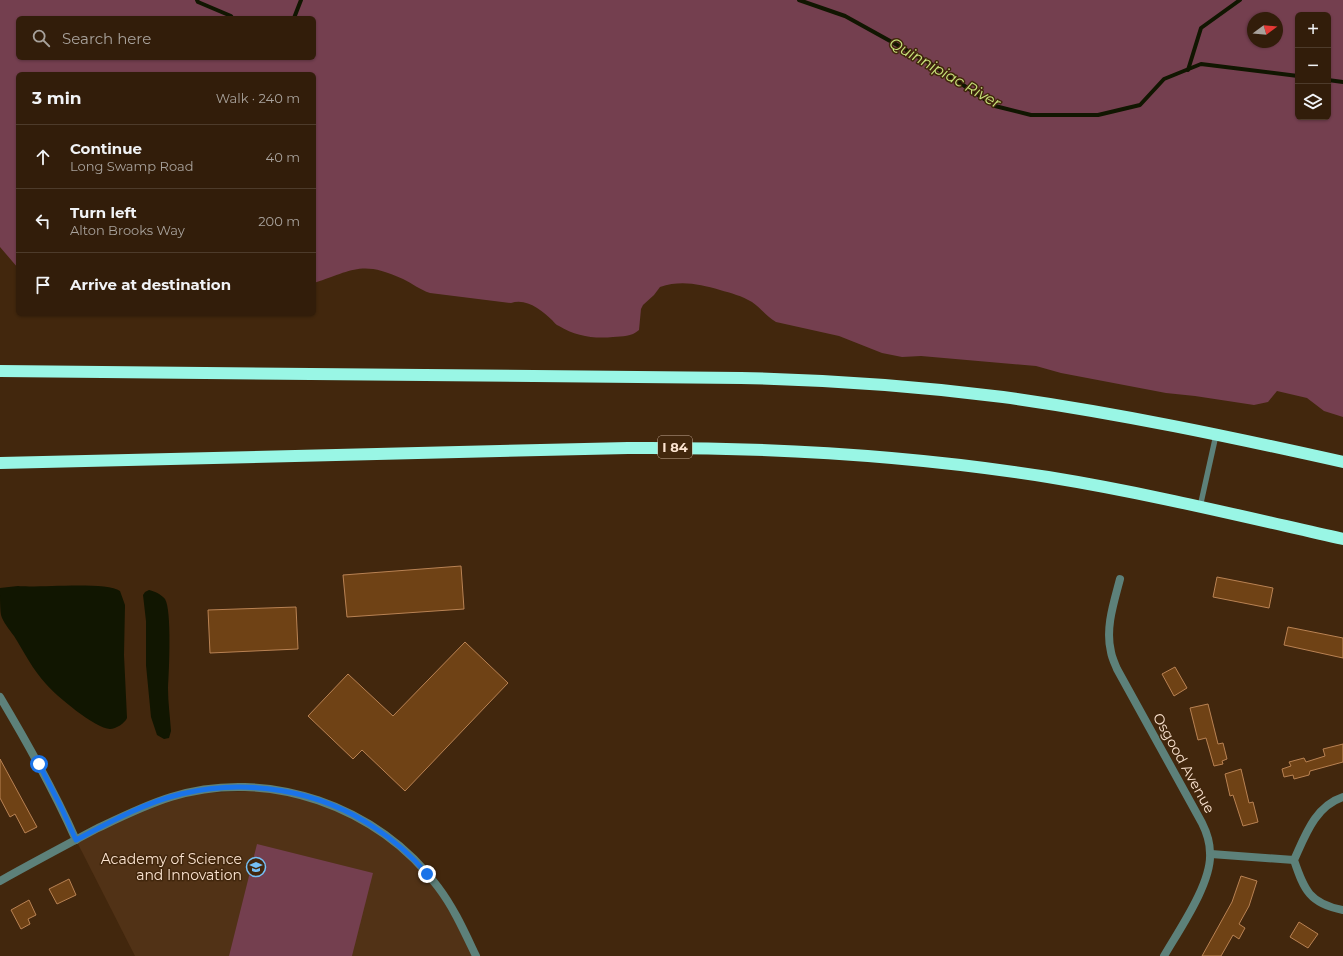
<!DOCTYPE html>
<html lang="en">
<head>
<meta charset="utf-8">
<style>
  :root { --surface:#321d0a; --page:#3a2613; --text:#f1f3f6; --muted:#a8a29c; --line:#4d3b2b }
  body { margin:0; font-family:Montserrat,sans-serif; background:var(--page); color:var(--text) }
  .controls { position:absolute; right:12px; top:12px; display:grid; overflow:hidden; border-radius:6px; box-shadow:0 1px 3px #0004 }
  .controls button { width:36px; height:36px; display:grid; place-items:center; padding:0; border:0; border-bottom:1px solid var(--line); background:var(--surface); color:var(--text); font:20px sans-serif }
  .compass { position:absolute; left:1247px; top:12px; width:36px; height:36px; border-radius:50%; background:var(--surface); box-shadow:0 1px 3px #0004; rotate:74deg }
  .stop { position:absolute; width:12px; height:12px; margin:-9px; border:3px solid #1a73e8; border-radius:50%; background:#fff }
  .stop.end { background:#1a73e8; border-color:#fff; box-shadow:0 1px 4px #0008 }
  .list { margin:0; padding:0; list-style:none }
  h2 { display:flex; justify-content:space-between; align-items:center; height:52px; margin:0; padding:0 16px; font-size:17px }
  h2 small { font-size:13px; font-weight:400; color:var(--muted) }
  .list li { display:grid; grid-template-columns:26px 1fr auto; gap:12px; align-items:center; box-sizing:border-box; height:64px; padding:0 16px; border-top:1px solid var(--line) }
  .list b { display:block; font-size:15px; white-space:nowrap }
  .list p { margin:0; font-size:13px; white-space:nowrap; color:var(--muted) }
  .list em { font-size:13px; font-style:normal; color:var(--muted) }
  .icon { flex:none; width:22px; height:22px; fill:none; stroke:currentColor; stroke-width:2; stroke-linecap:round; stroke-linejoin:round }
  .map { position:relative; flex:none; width:1343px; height:956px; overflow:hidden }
  .search { position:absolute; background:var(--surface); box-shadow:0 1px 3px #0004; left:16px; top:16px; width:300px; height:44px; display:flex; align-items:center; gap:10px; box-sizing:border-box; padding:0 14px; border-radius:6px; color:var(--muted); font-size:15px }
  .panel { position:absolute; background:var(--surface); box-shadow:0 1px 3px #0004; left:16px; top:72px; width:300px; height:244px; border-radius:6px }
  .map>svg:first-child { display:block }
</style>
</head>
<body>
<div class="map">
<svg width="1343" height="956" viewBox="0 0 1343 956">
  <rect width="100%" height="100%" fill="#42270d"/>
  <path fill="#513216" d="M275 790 361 819 427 874 476 956H135L76 840 181 794Z"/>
  <g fill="#743f4f" fill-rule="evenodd">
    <path d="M0 0H1343V417L1324 411 1307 398 1277 391 1268 402 1254 405 1195 396 1166 393 1061 373 1036 366 921 356 902 357 882 353 839 336 776 322C767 317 761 308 752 302 742 296 731 293 720 290 699 284 681 280 660 287L654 295 643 305 641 309 639 330C631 337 623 336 613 337 594 339 575 336 559 326 556 325 554 322 552 320 541 310 527 298 511 303L430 293C420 290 412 283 403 279 362 260 353 270 314 283V74H18V268L0 247ZM1298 15H1328V117H1298ZM18 18H314V58H18ZM1253 18H1277V42H1253Z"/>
    <path d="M257 844 373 873 352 956H229Z"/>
  </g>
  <g fill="#111601">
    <path d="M18 586C39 588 106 581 120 591L125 605 124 655 127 718C125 723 116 729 110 729 96 729 55 695 46 684 33 670 24 652 14 636 9 629 3 622 1 615 0 608 0 596 0 588Z"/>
    <path d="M149 590C154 591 161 594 165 599 172 610 169 672 168 688 168 702 170 717 171 731L169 738 164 739 157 735 151 717 146 665V621L143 595 145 592Z"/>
  </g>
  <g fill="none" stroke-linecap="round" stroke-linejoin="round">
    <g stroke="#111601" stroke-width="4">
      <path d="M197 0 198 2 231 16 232 18"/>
      <path d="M799 0 845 16 928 62 995 106 1031 115H1098L1140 105 1164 79 1201 64 1298 76"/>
      <path d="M294 18 301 0"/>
      <path d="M1188 70 1201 28 1240 0"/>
      <path d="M1328 80 1343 82"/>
    </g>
  </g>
  <g fill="#6f4215" stroke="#b98253">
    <path d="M461 566 464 609 347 617 343 575Z"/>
    <path d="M1217 577 1273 588 1269 608 1213 597Z"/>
    <path d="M296 607 298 649 210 653 208 610Z"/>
    <path d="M1288 627 1343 638V658L1284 645Z"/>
    <path d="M465 642 508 683 405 791 362 750 353 759 308 716 348 674 393 716Z"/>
    <path d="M1175 667 1187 688 1174 696 1162 674Z"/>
    <path d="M1208 704 1218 744 1223 743 1227 759 1222 761 1223 764 1214 766 1206 738 1198 740 1190 708Z"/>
    <path d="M1343 744V762L1310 771 1309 775 1294 779 1293 775 1284 777 1282 769 1291 766 1289 762 1304 758 1306 762 1325 756 1323 749Z"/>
    <path d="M0 759 37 827 25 833 15 814 10 817 0 798Z"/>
    <path d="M1241 769 1249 803 1253 802 1258 822 1243 826 1233 795 1230 796 1225 774Z"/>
    <path d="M1241 876 1257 881 1249 906 1239 924 1245 928 1239 939 1233 935 1221 956H1202L1232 902Z"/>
    <path d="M69 879 76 895 57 904 49 889Z"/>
    <path d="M29 900 36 915 28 919 30 924 21 929 11 910Z"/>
    <path d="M1299 922 1318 934 1308 948 1290 937Z"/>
  </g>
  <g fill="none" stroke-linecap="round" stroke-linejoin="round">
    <path stroke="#5d817a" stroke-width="5.5" d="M1200 507 1216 435"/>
    <g stroke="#5d817a" stroke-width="8">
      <path d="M1120 579C1114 602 1105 628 1111 652 1112 658 1115 664 1117 669L1202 823C1207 833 1210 842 1210 853 1212 883 1179 930 1164 956"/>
      <path d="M0 697C28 744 54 790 76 840"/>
      <path d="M1343 797C1315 806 1305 836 1294 860 1304 890 1310 904 1343 910"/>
      <path d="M1211 854 1294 860"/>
      <path d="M0 881C32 863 64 846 96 829 121 817 145 805 171 797 267 767 379 806 438 887 454 908 465 933 476 956"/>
    </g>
    <g stroke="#99f6e5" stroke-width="12">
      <path d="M0 371 741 378C829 380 916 386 1003 397 1118 413 1231 437 1343 462"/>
      <path d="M0 463 628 448C769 447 909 455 1048 477 1147 493 1245 517 1343 539"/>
    </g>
  </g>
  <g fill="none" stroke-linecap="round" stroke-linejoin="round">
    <path stroke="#1a73e8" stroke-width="5" d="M39 764 61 807 76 840C110 822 144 803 181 794 247 778 319 790 375 828 395 841 412 856 427 874"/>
  </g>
  <defs>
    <symbol id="school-ring" viewBox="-11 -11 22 22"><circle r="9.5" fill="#42270d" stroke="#75c0f6" stroke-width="1.5"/><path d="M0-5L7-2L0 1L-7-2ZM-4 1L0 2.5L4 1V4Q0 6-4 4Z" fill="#75c0f6"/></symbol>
  </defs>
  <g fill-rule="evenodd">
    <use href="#school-ring" x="245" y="856" width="22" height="22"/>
  </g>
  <g text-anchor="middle" stroke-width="3" stroke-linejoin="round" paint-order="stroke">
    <rect fill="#42270d" stroke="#c4ab96" stroke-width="1" x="658" y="436" width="34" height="22" rx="3"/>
    <g font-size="13" font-weight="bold" fill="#fce4d1">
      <text x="675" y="452">I 84</text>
    </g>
    <g font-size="14" fill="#fce4d1" stroke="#42270d">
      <text transform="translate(1184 763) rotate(61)" y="5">Osgood Avenue</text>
    </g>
    <g font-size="14" fill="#fce4d1" stroke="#42270d" text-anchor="end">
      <text x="242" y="864">Academy of Science<tspan x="242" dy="16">and Innovation</tspan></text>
    </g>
    <g font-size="15" font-style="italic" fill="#cae67c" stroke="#42270d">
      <text transform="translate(945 73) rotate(30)" y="5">Quinnipiac River</text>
    </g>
  </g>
</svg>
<div class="controls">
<button>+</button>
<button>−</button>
<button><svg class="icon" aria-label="layers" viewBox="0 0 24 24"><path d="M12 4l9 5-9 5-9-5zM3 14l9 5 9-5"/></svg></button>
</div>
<svg class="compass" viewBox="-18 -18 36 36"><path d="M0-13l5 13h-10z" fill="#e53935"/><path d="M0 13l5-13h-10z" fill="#a8a29c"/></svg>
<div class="stop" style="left:39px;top:764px"></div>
<div class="stop end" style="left:427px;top:874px"></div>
<div class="search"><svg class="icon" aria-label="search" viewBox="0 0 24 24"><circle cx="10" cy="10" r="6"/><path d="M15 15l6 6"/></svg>Search here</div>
<section class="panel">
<h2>3 min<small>Walk · 240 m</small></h2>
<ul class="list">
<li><svg class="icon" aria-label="ahead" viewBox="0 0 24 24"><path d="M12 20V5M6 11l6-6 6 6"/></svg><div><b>Continue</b><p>Long Swamp Road</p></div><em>40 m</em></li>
<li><svg class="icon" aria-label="left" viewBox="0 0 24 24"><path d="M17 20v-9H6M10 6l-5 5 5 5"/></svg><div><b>Turn left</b><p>Alton Brooks Way</p></div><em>200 m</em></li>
<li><svg class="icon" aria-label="arrive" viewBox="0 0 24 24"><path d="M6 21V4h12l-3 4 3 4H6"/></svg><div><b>Arrive at destination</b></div></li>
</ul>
</section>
</div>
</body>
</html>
